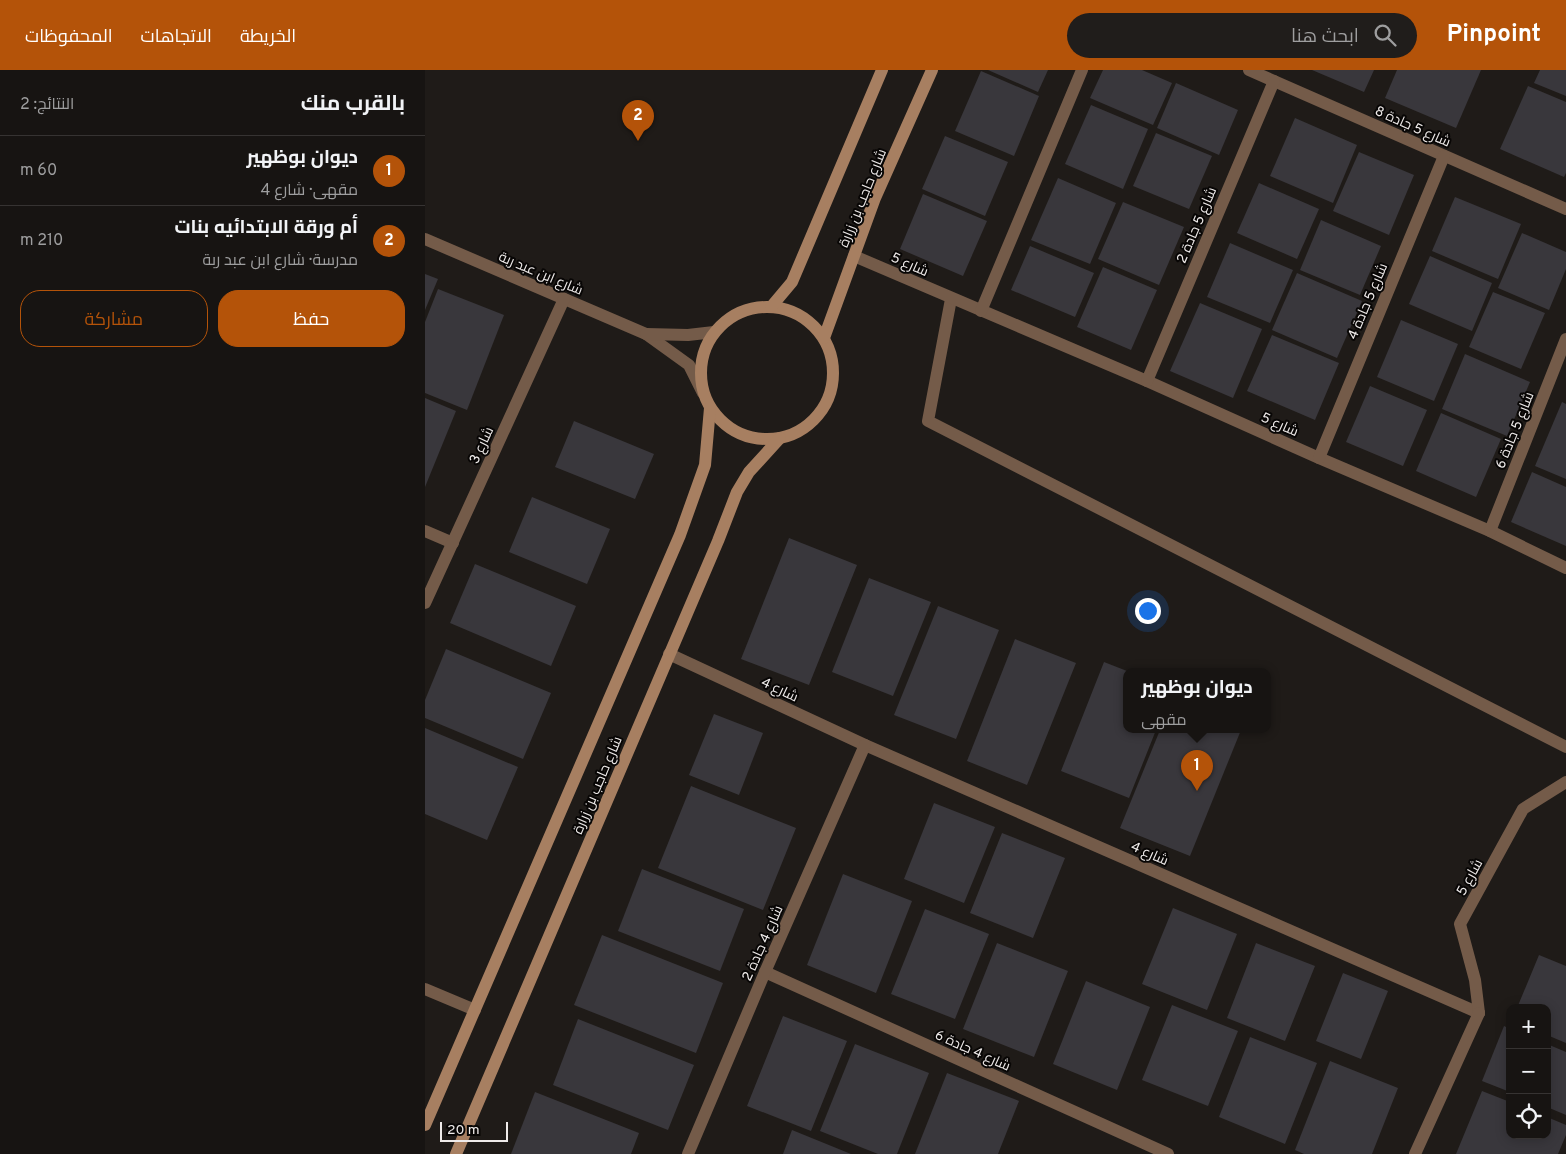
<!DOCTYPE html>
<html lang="ar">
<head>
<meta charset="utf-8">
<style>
  :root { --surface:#171412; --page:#201d1b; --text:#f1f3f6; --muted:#9e9e9f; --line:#363332; --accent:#b45309 }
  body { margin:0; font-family:Overpass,Cairo,sans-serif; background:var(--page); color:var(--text); direction:rtl }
  .controls { position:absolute; right:15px; bottom:15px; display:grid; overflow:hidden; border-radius:10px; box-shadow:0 2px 12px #0003 }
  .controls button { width:45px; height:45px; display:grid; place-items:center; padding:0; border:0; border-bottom:1px solid var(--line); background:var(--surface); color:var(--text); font:25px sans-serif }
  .scale { position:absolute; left:15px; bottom:12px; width:68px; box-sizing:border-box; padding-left:5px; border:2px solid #efebea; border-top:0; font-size:14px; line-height:18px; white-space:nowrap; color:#efebea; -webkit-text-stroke:4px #080605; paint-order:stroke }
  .you { position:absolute; left:722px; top:540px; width:18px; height:18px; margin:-12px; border:4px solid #fff; border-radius:50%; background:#1a73e8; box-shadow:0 0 0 8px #1a73e833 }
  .badge { display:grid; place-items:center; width:32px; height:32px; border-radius:50%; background:var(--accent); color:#fff; font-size:16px; font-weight:700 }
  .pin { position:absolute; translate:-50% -41px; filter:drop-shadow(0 1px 2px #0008) }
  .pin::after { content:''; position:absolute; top:26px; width:18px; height:15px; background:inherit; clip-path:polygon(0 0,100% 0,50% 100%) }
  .popup { position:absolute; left:698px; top:598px; width:148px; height:65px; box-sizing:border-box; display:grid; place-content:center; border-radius:10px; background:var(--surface); filter:drop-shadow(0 1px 4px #0005); font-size:16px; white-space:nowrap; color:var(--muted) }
  .popup b { font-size:19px; color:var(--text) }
  .popup::after { content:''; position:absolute; left:50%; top:100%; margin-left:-10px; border:10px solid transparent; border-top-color:var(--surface) }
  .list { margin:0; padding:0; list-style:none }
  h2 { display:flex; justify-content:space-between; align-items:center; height:65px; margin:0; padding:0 20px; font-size:21px }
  h2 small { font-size:16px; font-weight:400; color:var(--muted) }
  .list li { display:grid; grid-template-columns:32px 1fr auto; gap:15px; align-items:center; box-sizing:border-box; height:70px; padding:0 20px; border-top:1px solid var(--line) }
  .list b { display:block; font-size:19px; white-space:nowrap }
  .list p { margin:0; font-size:16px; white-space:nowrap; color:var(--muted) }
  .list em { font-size:16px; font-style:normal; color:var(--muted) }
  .actions { display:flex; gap:10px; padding:15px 20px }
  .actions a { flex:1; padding:11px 0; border:1px solid var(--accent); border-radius:20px; text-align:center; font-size:18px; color:var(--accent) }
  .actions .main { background:var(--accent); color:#fff }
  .icon { flex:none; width:28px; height:28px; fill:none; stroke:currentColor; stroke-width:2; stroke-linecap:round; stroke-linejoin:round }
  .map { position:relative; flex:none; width:1141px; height:1084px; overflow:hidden; direction:ltr }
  header { display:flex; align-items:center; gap:30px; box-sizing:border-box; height:70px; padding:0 25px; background:var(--accent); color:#fff }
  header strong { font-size:24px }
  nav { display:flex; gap:28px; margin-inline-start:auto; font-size:18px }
  .search { width:350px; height:45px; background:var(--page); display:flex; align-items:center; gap:12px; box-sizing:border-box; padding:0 18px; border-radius:28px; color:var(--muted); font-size:19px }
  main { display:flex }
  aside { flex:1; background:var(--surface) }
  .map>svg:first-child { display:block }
</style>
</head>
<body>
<header>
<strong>Pinpoint</strong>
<div class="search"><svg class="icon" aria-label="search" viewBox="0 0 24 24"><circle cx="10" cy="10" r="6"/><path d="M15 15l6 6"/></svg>ابحث هنا</div>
<nav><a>الخريطة</a><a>الاتجاهات</a><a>المحفوظات</a></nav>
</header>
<main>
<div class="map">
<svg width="1141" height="1084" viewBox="0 0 1141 1084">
  <rect width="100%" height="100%" fill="#1f1b18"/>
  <g fill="#39373c">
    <path d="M563 0H623L613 22Z"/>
    <path d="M678 0H717L747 13 728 55 665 28Z"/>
    <path d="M887 0H949L939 22Z"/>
    <path d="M972 0H1056L1031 58 960 28Z"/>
    <path d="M1115 0H1141V26L1109 13Z"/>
    <path d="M556 1 614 26 589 86 530 61Z"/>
    <path d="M751 13 813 40 794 85 732 58Z"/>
    <path d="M1103 16 1141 32V103L1139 107 1075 79Z"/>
    <path d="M666 35 723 59 698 119 640 94Z"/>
    <path d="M870 48 932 75 908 133 845 106Z"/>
    <path d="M731 63 787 86 764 139 708 116Z"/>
    <path d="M520 66 583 92 560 146 497 119Z"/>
    <path d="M934 82 989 105 964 165 908 141Z"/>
    <path d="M633 108 691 133 665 194 606 170Z"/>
    <path d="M834 113 894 139 872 189 812 163Z"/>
    <path d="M498 124 562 151 538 206 475 179Z"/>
    <path d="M1030 127 1096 154 1073 209 1007 181Z"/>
    <path d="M698 132 759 157 734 215 673 189Z"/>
    <path d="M896 150 956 176 935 225 875 200Z"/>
    <path d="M1097 163 1141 182V199L1124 240 1073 218Z"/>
    <path d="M805 173 868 200 845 253 782 227Z"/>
    <path d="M605 176 669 203 650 247 586 220Z"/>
    <path d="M1005 186 1067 213 1047 261 984 234Z"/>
    <path d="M678 197 732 220 706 280 652 257Z"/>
    <path d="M872 203 937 231 912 288 847 260Z"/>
    <path d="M0 204 13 209 0 240Z"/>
    <path d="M13 219 79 245 42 340 0 323V252Z"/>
    <path d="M1068 222 1120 243 1096 299 1044 277Z"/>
    <path d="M775 233 837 259 808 328 745 301Z"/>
    <path d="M976 250 1033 274 1009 331 952 307Z"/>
    <path d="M847 265 914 293 890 350 822 321Z"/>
    <path d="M1040 284 1105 312 1082 366 1017 339Z"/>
    <path d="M945 316 1002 340 978 396 921 372Z"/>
    <path d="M0 328 31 341 0 417Z"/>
    <path d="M1137 332 1141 334V409L1110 396Z"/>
    <path d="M1016 343 1076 369 1051 427 991 401Z"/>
    <path d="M149 351 229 384 210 429 130 397Z"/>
    <path d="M1107 402 1141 417V476L1086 452Z"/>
    <path d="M107 427 185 459 162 514 84 482Z"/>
    <path d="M364 468 432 495 384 615 316 589Z"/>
    <path d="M50 494 151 536 126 596 25 553Z"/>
    <path d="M444 508 506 532 468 626 407 602Z"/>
    <path d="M513 536 574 560 531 669 469 645Z"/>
    <path d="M590 569 651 593 602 715 542 691Z"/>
    <path d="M21 579 126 623 98 689 0 648V630Z"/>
    <path d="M679 592 702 601V660H731L704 728 636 701Z"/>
    <path d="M289 644 338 663 314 725 264 705Z"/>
    <path d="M0 658 93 697 62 770 0 744Z"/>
    <path d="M735 660H816L765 786 695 758Z"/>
    <path d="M266 716 371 758 338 840 233 798Z"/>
    <path d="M509 733 570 757 539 833 479 809Z"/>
    <path d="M577 763 640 788 608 868 545 843Z"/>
    <path d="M217 799 319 839 295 901 193 861Z"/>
    <path d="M418 804 487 831 451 923 382 895Z"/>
    <path d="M748 838 812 864 782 940 717 914Z"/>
    <path d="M500 839 564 864 530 949 466 924Z"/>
    <path d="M177 865 298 913 271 983 149 935Z"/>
    <path d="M572 873 643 901 609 987 538 959Z"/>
    <path d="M831 873 890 896 860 971 802 948Z"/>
    <path d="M1114 885 1141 896V973L1122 965V938H1092Z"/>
    <path d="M918 903 963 921 936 989 891 971Z"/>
    <path d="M661 911 725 937 692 1020 628 994Z"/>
    <path d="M747 935 813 961 783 1036 717 1010Z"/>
    <path d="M358 946 422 971 386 1061 322 1036Z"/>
    <path d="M153 949 269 995 243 1060 128 1015Z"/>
    <path d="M1079 956 1085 959V1022L1057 1011Z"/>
    <path d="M825 967 892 993 860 1074 794 1047Z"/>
    <path d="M430 974 504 1003 472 1084H453L395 1061Z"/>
    <path d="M1122 974 1141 982V1045L1122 1037Z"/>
    <path d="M905 991 973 1018 947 1084H879L870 1080Z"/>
    <path d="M522 1003 594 1031 573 1084H490Z"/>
    <path d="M1057 1021 1085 1032V1065H1122V1047L1141 1055V1065L1133 1084H1031Z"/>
    <path d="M110 1022 214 1063 206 1084H86Z"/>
    <path d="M367 1060 426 1084H358Z"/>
  </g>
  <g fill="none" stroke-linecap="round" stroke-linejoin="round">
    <g stroke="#745b49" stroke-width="12">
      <path d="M526 229 503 351 1141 677"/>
      <path d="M0 919 50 940"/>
    </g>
    <g stroke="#745b49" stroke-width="12">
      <path d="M824 0 1141 139"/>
      <path d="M0 169 221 264 264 295 278 323"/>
      <path d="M429 186 722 311 894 388 1065 461 1141 498"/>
      <path d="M556 241 657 0"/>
      <path d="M221 264 263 265 289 262"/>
      <path d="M722 311 849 11"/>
      <path d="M894 388 1019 86"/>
      <path d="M0 461 28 473"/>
      <path d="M1065 461 1141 269"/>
      <path d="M0 533 139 229"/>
      <path d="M244 584 440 675 1054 943"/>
      <path d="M340 902 743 1084"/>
      <path d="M1054 943 1050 910 1035 854 1098 739 1141 712"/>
      <path d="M263 1084 340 902 440 675"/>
      <path d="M990 1084 1054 943"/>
    </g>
    <g stroke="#a77f61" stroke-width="12">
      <circle cx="342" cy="303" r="66"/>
      <path d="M346 237 367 212 457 0"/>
      <path d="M399 268 450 128 507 0"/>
      <path d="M0 1055 255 465 280 395 285 338"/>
      <path d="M31 1084 293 471 312 422 324 402 355 368"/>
    </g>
  </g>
  <g text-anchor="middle" stroke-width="4" stroke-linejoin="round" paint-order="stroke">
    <g font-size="14" fill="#efebea" stroke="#080605">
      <text transform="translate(988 56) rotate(24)" y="5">شارع 5 جادة 8</text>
      <text transform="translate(437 128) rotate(-68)" y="5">شارع حاجب بن زرارة</text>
      <text transform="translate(771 155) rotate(-67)" y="5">شارع 5 جادة 2</text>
      <text transform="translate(485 194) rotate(24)" y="5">شارع 5</text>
      <text transform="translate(116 203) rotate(23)" y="5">شارع ابن عبد ربة</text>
      <text transform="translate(942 231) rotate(-67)" y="5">شارع 5 جادة 4</text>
      <text transform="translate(855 354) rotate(24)" y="5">شارع 5</text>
      <text transform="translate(1089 360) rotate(-68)" y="5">شارع 5 جادة 6</text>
      <text transform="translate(56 375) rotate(-65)" y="5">شارع 3</text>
      <text transform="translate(355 619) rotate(25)" y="5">شارع 4</text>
      <text transform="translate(172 715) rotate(-67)" y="5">شارع حاجب بن زرارة</text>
      <text transform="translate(725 783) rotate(24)" y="5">شارع 4</text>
      <text transform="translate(1044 807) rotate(-61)" y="5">شارع 5</text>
      <text transform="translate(337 873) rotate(-66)" y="5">شارع 4 جادة 2</text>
      <text transform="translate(548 980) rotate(24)" y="5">شارع 4 جادة 6</text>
    </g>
  </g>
</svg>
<div class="controls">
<button>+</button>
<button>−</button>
<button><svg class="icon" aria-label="locate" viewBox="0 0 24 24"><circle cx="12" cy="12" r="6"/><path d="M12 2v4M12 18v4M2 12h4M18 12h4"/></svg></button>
</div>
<div class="scale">20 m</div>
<div class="you"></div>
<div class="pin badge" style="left:772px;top:721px">1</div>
<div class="popup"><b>ديوان بوظهير</b>مقهى</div>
<div class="pin badge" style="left:213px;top:71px">2</div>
</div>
<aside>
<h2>بالقرب منك<small>النتائج: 2</small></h2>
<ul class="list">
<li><span class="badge">1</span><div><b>ديوان بوظهير</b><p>مقهى · شارع 4</p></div><em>60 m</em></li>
<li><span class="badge">2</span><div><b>أم ورقة الابتدائيه بنات</b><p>مدرسة · شارع ابن عبد ربة</p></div><em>210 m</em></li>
</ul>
<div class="actions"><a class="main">حفظ</a><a>مشاركة</a></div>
</aside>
</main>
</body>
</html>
